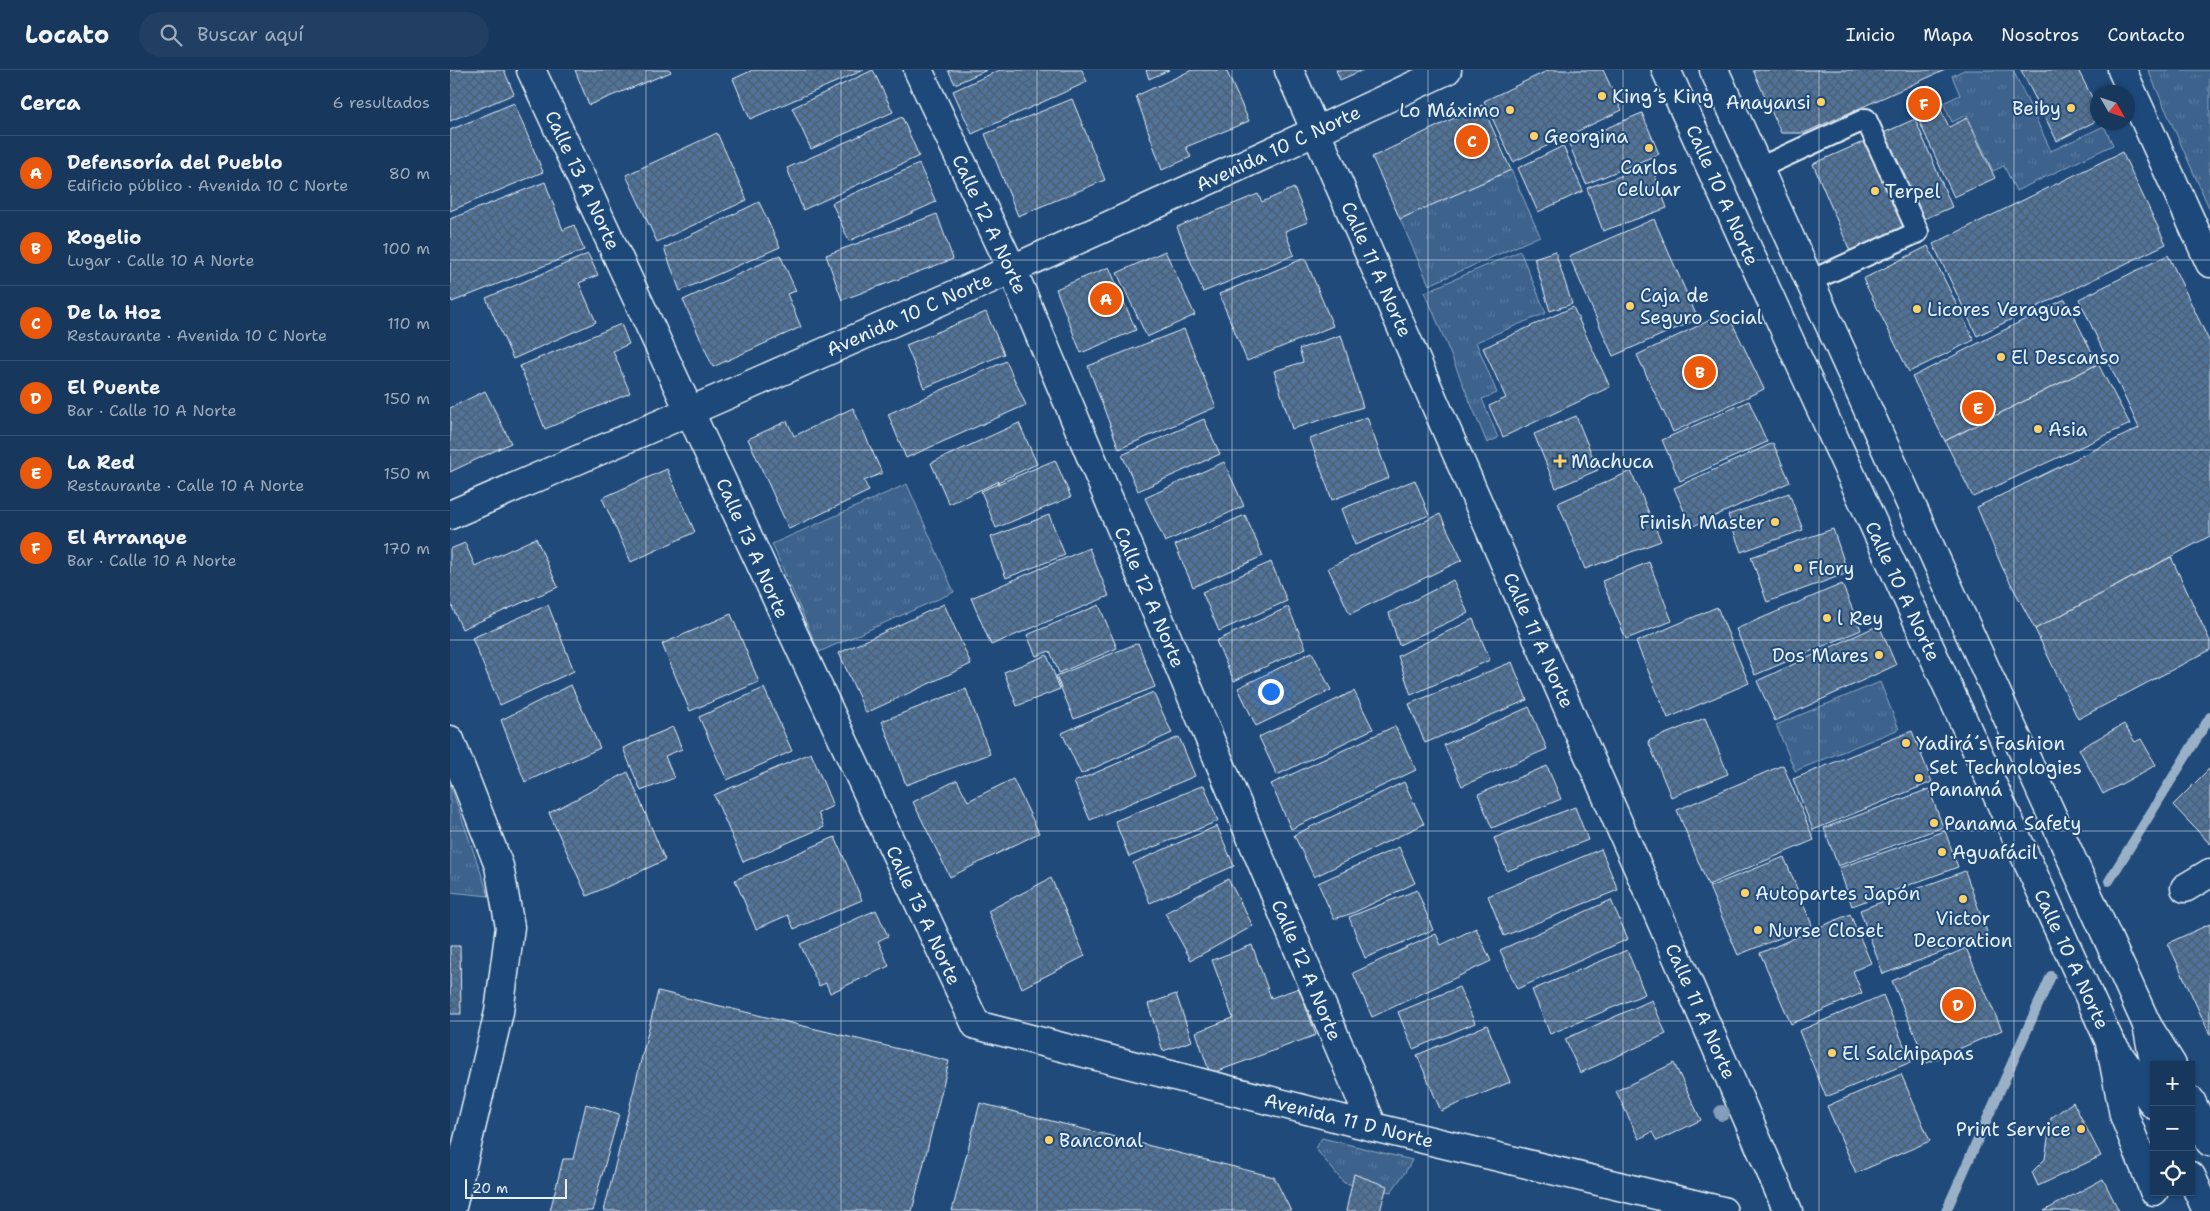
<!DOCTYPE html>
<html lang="es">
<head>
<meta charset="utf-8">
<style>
  :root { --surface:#17385c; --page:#203f62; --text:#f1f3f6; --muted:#9eacbb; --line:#365272; --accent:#ea580c }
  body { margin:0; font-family:"Shantell Sans",sans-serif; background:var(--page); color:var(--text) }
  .controls { position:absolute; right:15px; bottom:15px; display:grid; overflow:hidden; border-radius:0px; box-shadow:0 1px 4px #0004 }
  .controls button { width:45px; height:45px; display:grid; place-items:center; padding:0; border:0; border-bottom:1px solid var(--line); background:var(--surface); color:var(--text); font:25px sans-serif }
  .compass { position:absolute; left:1640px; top:15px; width:45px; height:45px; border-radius:50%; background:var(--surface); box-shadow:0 1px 4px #0004; rotate:129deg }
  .scale { position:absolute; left:15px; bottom:12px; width:102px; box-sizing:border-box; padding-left:5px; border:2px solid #e8f1f8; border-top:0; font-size:14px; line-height:18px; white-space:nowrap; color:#e8f1f8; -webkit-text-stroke:4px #1f4a7a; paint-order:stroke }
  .you { position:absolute; left:820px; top:621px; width:18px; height:18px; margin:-12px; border:4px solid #fff; border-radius:50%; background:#1a73e8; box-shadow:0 0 0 8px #1a73e833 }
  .badge { display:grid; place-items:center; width:32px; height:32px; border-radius:50%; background:var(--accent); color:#fff; font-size:16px; font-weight:700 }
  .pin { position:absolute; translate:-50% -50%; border:2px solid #fff; box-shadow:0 1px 5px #0006 }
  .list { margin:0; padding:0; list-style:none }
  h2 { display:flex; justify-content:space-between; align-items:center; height:65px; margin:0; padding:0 20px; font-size:21px }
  h2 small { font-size:16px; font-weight:400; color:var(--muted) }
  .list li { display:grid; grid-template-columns:32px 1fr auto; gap:15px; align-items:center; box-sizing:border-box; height:75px; padding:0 20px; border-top:1px solid var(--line) }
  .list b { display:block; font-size:19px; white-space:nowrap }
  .list p { margin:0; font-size:16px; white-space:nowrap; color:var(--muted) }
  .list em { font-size:16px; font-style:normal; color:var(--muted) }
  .icon { flex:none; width:28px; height:28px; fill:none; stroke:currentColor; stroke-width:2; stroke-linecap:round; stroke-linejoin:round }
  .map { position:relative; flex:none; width:1760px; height:1141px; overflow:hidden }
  header { display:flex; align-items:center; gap:30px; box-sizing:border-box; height:70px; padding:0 25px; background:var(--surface); border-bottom:1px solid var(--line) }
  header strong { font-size:24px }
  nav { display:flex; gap:28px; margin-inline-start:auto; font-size:18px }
  .search { width:350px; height:45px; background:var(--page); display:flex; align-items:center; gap:12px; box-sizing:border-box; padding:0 18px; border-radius:28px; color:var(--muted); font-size:19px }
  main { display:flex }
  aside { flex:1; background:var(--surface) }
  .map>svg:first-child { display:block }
</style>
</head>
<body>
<header>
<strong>Locato</strong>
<div class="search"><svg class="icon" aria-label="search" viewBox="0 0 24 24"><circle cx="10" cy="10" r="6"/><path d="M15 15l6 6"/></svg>Buscar aquí</div>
<nav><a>Inicio</a><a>Mapa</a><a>Nosotros</a><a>Contacto</a></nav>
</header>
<main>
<aside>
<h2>Cerca<small>6 resultados</small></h2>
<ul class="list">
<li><span class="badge">A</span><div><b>Defensoría del Pueblo</b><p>Edificio público · Avenida 10 C Norte</p></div><em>80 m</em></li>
<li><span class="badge">B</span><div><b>Rogelio</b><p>Lugar · Calle 10 A Norte</p></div><em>100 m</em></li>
<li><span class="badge">C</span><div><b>De la Hoz</b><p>Restaurante · Avenida 10 C Norte</p></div><em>110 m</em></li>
<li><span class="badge">D</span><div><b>El Puente</b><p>Bar · Calle 10 A Norte</p></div><em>150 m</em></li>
<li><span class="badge">E</span><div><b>La Red</b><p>Restaurante · Calle 10 A Norte</p></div><em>150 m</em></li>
<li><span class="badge">F</span><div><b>El Arranque</b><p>Bar · Calle 10 A Norte</p></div><em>170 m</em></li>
</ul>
</aside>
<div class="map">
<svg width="1760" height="1141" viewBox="0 0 1760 1141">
  <defs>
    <pattern id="grass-tufts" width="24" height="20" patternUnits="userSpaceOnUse" patternTransform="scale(1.25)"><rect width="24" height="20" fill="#3c628c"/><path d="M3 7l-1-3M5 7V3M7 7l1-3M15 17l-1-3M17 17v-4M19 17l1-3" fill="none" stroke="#58799d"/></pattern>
    <pattern id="building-cross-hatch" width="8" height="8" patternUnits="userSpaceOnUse" patternTransform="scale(1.25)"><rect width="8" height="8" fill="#517399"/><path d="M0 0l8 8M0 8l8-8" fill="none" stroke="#4c5e72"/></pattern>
  </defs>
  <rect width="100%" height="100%" fill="#1f4a7a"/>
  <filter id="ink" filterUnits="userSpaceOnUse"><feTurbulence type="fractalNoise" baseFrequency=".02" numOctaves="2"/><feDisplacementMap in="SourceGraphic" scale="10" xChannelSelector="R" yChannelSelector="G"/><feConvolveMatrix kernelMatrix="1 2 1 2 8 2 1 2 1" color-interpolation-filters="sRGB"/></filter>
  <g filter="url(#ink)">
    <g fill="url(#grass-tufts)" stroke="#92aac2">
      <path d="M1514 0H1563L1601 81 1654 56 1663 75 1566 121 1554 96 1543 101 1517 45 1502 52 1493 33 1510 25 1502 6Z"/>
      <path d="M1698 0H1760V140Z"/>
      <path d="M1061 100 1090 166 979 215 950 149Z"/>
      <path d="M1070 181 1096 243 1026 272 1047 323 1032 329 1048 368 1037 373 975 222Z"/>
      <path d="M457 414 504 522 369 582 322 474Z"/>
      <path d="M1430 612 1449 659 1345 701 1326 655Z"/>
      <path d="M0 714 39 826 0 822Z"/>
      <path d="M872 1068 962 1090 956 1101 941 1122 894 1113 865 1078Z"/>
    </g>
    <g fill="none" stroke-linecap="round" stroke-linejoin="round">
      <g stroke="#9ab0c7" stroke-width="10">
        <path d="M1659 811 1760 647"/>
        <path d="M1496 1141 1601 906"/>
      </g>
    </g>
    <g fill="url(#building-cross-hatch)" stroke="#e8f1f8">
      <path d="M0 0H54L64 24 0 51Z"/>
      <path d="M125 0H220L221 2 139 35Z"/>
      <path d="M303 0H414L300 49 283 9Z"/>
      <path d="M423 0 443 42 361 79 342 38Z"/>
      <path d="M498 0H537L505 14Z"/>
      <path d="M550 0H632L637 12 522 64 503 21Z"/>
      <path d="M696 0H719L699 9Z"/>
      <path d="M742 0H776L799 51 736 77 741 87 712 100 686 26Z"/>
      <path d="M886 0H913L890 10Z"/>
      <path d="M1099 0H1153L1172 40 1063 92 1034 31Z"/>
      <path d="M1303 0H1495L1354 63H1331Z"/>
      <path d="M1571 0H1628L1648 39V50L1607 71Z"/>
      <path d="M1479 15 1499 57 1517 48 1545 108 1504 127 1457 25Z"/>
      <path d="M622 29 655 110 568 146 535 64Z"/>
      <path d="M64 33 93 102 0 141V60Z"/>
      <path d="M1032 35 1061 100 950 149 922 87Z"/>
      <path d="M1192 43 1209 84 1136 114 1119 74Z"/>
      <path d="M452 47 469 86 353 140 337 98Z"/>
      <path d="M1465 49 1502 137 1400 181 1363 94Z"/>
      <path d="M267 63 297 130 207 172 176 105Z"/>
      <path d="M1113 76 1133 121 1088 142 1068 98Z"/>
      <path d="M1672 82 1716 174 1527 266 1483 174Z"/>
      <path d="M469 94 486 132 399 171 382 133Z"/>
      <path d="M1201 95 1217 138 1153 161 1137 118Z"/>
      <path d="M95 112 113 160 124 155 134 180 2 232 0 227V149Z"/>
      <path d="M844 118 858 152 835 161 844 185 753 222 727 157 808 124 812 132Z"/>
      <path d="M309 132 330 177 230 221 214 178Z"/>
      <path d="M487 144 503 189 392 230 376 185Z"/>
      <path d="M1204 149 1248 249 1163 286 1119 186Z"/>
      <path d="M1478 176 1524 270 1459 302 1413 209Z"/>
      <path d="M715 181 745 245 697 267 667 203Z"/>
      <path d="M1105 181 1122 234 1100 241 1084 188Z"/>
      <path d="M138 184 148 205 129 213 146 252 63 289 36 228Z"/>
      <path d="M330 185 346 221 337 224 351 257 263 297 233 230Z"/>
      <path d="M1718 185 1760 273V466L1585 559 1552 497 1527 437 1689 358 1629 229Z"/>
      <path d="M855 188 883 256 797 291 769 224Z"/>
      <path d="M659 197 686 260 631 283 606 219Z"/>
      <path d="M1615 229 1648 294 1495 371 1462 307Z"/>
      <path d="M1123 237 1160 317 1053 367 1039 336 1056 328 1033 278Z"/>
      <path d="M536 242 554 284 474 318 456 275Z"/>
      <path d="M1277 242 1314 319 1223 362 1187 285Z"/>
      <path d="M171 254 179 274 163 281 180 323 95 359 70 296Z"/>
      <path d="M734 259 766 337 669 379 638 296Z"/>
      <path d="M891 265 913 337 842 359 824 301 853 292 849 279Z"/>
      <path d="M556 291 576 335 456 388 438 344Z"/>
      <path d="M1648 294 1680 354 1523 427 1495 371Z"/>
      <path d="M35 321 61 373 0 402V338Z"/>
      <path d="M1299 331 1317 372 1230 411 1212 370Z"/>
      <path d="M403 338 432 403 414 411 419 421 339 459 298 369 337 351 344 366Z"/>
      <path d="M1126 346 1148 400 1106 418 1084 364Z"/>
      <path d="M917 347 939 408 882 430 860 369Z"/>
      <path d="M754 349 770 384 688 421 672 385Z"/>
      <path d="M569 353 587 394 499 434 481 393Z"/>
      <path d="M1323 373 1340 412 1241 457 1224 418Z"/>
      <path d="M605 390 621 427 546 458 531 421Z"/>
      <path d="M774 392 794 436 715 472 695 428Z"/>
      <path d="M217 399 245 462 181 492 152 428Z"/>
      <path d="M1181 401 1211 471 1135 499 1108 433Z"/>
      <path d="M965 410 979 445 905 475 891 439Z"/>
      <path d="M1339 423 1353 460 1291 482 1278 445Z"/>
      <path d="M990 444 1012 490 900 544 878 498Z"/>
      <path d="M599 445 615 485 556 508 541 467Z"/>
      <path d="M795 445 813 486 743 517 725 475Z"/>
      <path d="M1383 459 1398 503 1317 532 1301 487Z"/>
      <path d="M86 468 108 517 12 559 0 532V479L15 473 25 496Z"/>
      <path d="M639 478 659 526 541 575 521 528Z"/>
      <path d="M1721 487 1760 571V580L1628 649 1585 559Z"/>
      <path d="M821 492 837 531 769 561 752 522Z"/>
      <path d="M1199 492 1222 551 1176 569 1152 511Z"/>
      <path d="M1003 510 1018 543 949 575 939 543Z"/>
      <path d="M1392 514 1411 560 1305 605 1286 559Z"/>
      <path d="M494 534 521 594 416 643 389 583Z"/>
      <path d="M98 535 124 601 50 635 22 568Z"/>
      <path d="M649 535 667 578 609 603 600 581 586 586 577 565Z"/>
      <path d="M838 537 856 578 784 611 766 571Z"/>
      <path d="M1267 537 1299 613 1218 648 1186 572Z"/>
      <path d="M281 544 309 612 240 641 212 574Z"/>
      <path d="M1023 549 1040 590 961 625 948 586Z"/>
      <path d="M1429 555 1446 595 1325 651 1307 611Z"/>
      <path d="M688 573 705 617 624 649 606 606Z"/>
      <path d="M862 582 881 620 806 656 788 618Z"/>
      <path d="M597 585 610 619 567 636 554 602Z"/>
      <path d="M1062 592 1077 630 975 673 959 634Z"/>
      <path d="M121 615 150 678 75 712 51 650Z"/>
      <path d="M314 618 342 681 277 710 249 647Z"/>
      <path d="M516 619 540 684 456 715 432 651Z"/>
      <path d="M904 621 923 659 827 705 809 667Z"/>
      <path d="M703 622 722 663 631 704 612 663Z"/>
      <path d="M1079 637 1097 679 1012 716 994 675Z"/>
      <path d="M1255 648 1278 704 1221 727 1198 671Z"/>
      <path d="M1674 654 1685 672 1691 669 1706 695 1653 724 1629 679Z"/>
      <path d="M945 656 966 700 841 759 821 714Z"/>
      <path d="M223 657 232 679 215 686 224 708 191 721 173 678Z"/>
      <path d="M1462 661 1482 712 1363 760 1343 709Z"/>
      <path d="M729 667 745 706 640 750 624 712Z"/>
      <path d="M361 683 383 736 368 743 374 757 293 792 264 725Z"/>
      <path d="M1333 695 1364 770 1258 815 1227 740Z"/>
      <path d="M1097 696 1111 729 1042 758 1028 724Z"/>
      <path d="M1759 699 1760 700V774L1723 735Z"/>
      <path d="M178 702 215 790 137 826 99 743Z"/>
      <path d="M563 709 589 763 500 807 463 732 507 710 518 731Z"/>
      <path d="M954 712 974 754 864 807 844 765Z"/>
      <path d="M754 715 768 751 679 787 665 751Z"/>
      <path d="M1479 719 1493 757 1388 796 1374 758Z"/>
      <path d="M1125 737 1138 770 1057 801 1044 768Z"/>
      <path d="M767 756 784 796 700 833 683 793Z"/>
      <path d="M1495 761 1508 797 1402 836 1389 798Z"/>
      <path d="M385 767 412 830 344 859 338 845 306 859 285 810Z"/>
      <path d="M949 777 965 813 903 843 884 849 868 813Z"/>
      <path d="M1151 779 1168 820 1054 866 1038 826Z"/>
      <path d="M1334 787 1362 855 1288 885 1259 817Z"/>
      <path d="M1515 801 1538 865 1433 904 1410 840Z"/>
      <path d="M601 808 635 886 572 918 538 841Z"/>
      <path d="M778 809 803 856 741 890 715 843Z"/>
      <path d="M967 820 983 860 915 888 899 847Z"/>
      <path d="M1161 830 1178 869 1067 919 1050 880Z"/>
      <path d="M426 840 438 866 428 871 439 896 380 923 376 913 369 916 350 874Z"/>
      <path d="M1400 844 1421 893 1403 901 1412 923 1341 954 1310 883Z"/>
      <path d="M1760 854V965L1718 873Z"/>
      <path d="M1026 858 1041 891 922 947 903 903 986 864 991 875Z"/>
      <path d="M802 875 821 928 849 918 866 965 760 1004 746 962 783 948 762 890Z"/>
      <path d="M0 876H10L11 944H0Z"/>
      <path d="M1516 878 1552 960 1477 993 1442 911Z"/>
      <path d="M1177 880 1195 924 1100 964 1082 920Z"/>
      <path d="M1009 917 1025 953 963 979 948 942Z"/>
      <path d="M208 921 499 991 462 1141H154Z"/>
      <path d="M726 924 742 971 713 981 698 934Z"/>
      <path d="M1433 925 1461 992 1376 1027 1349 961Z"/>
      <path d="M1202 930 1216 964 1130 1003 1115 969Z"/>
      <path d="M1037 955 1060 1012 991 1041 967 985Z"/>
      <path d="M1224 993 1251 1050 1207 1071 1202 1062 1189 1069 1166 1021Z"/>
      <path d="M1451 1004 1480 1071 1406 1103 1377 1036Z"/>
      <path d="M1623 1032 1651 1086 1588 1116 1582 1102 1595 1089 1601 1048Z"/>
      <path d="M530 1033 824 1107 841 1141H502Z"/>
      <path d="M136 1034 169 1044 142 1141H100L113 1089H123Z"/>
      <path d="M904 1104 937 1116 930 1141H896Z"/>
      <path d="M1653 1109 1669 1141H1594Z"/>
    </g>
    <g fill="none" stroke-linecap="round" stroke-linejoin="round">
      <defs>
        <path id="service" d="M1309 98 1416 49 1468 162 1360 211"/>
        <g id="minor">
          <path d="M81 0C230 318 375 638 526 955L923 1057 1273 1141"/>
          <path d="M468 0 562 199 923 1057"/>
          <path d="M839 0 1338 1141"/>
          <path d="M1672 0 1760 193"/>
          <path d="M0 445C334 301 668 155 997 0"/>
          <path d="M0 670 49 796 60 857 49 942 1 1141"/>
          <path d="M1735 818 1760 803"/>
        </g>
        <g id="primary">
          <path d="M1216 0 1660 972 1704 1035"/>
          <path d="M1264 0 1697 955 1705 995"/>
          <path d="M1741 1106 1757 1141"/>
        </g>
        <g id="trunk">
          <path d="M1697 955 1722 995"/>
          <path d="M1660 972 1674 1045 1704 1121"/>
          <path d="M1741 1031 1760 1072"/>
        </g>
      </defs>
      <use href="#service" stroke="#e8f1f8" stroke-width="24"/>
      <use href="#minor" stroke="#e8f1f8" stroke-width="31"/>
      <use href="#primary" stroke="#e8f1f8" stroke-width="31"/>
      <use href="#trunk" stroke="#e8f1f8" stroke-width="31"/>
      <use href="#service" stroke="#1f4a7a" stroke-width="20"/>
      <use href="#minor" stroke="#1f4a7a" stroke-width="28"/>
      <use href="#primary" stroke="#1f4a7a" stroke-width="28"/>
      <use href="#trunk" stroke="#1f4a7a" stroke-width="28"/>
    </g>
    <circle fill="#849eb9" cx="1272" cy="1043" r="8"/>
  </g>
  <path fill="none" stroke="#e8f1f8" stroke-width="1" stroke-opacity="0.55" d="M196 0V1141M391 0V1141M587 0V1141M782 0V1141M978 0V1141M1173 0V1141M1369 0V1141M1564 0V1141M0 190H1760M0 380H1760M0 570H1760M0 761H1760M0 951H1760"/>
  <g fill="#ffd166" stroke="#1f4a7a" stroke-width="2">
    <circle cx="1152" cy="26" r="5"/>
    <circle cx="1371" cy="32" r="5"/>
    <circle cx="1621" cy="38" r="5"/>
    <circle cx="1060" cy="40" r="5"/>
    <circle cx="1084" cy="66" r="5"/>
    <circle cx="1199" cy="78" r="5"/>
    <circle cx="1425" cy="121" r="5"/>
    <circle cx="1180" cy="236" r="5"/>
    <circle cx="1467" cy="239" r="5"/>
    <circle cx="1551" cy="287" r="5"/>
    <circle cx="1588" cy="359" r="5"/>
    <path d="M1107.5 383.5h5v5h5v5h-5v5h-5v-5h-5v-5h5z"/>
    <circle cx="1325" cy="452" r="5"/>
    <circle cx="1348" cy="498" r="5"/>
    <circle cx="1377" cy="548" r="5"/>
    <circle cx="1429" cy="585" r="5"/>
    <circle cx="1456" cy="673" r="5"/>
    <circle cx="1469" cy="708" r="5"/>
    <circle cx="1484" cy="753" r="5"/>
    <circle cx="1492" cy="782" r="5"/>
    <circle cx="1295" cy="823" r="5"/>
    <circle cx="1513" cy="829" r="5"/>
    <circle cx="1308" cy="860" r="5"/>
    <circle cx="1382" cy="983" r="5"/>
    <circle cx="1631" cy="1059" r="5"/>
    <circle cx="599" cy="1070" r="5"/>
  </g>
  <g text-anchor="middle" stroke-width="4" stroke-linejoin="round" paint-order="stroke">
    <g font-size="19" fill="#e8f1f8" stroke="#1f4a7a" text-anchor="start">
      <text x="1162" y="33">King´s King</text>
      <text x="1361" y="39" text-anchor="end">Anayansi</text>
      <text x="1611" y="45" text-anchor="end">Beiby</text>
      <text x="1050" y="47" text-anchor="end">Lo Máximo</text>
      <text x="1094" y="73">Georgina</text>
      <text x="1199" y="104" text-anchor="middle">Carlos<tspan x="1199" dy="22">Celular</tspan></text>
      <text x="1435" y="128">Terpel</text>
      <text x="1190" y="232">Caja de<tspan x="1190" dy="22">Seguro Social</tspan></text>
      <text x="1477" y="246">Licores Veraguas</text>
      <text x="1561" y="294">El Descanso</text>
      <text x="1598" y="366">Asia</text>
      <text x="1121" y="398">Machuca</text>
      <text x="1315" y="459" text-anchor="end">Finish Master</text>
      <text x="1358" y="505">Flory</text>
      <text x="1387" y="555">l Rey</text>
      <text x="1419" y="592" text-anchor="end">Dos Mares</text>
      <text x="1466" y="680">Yadirá´s Fashion</text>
      <text x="1479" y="704">Set Technologies<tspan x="1479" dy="22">Panamá</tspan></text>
      <text x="1494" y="760">Panama Safety</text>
      <text x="1502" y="789">Aguafácil</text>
      <text x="1305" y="830">Autopartes Japón</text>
      <text x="1513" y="855" text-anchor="middle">Victor<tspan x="1513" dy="22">Decoration</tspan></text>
      <text x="1318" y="867">Nurse Closet</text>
      <text x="1392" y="990">El Salchipapas</text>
      <text x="1621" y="1066" text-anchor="end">Print Service</text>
      <text x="609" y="1077">Banconal</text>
    </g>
    <g font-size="19" fill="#e8f1f8" stroke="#1f4a7a">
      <text transform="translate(828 78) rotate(-25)" y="7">Avenida 10 C Norte</text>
      <text transform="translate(133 110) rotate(65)" y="7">Calle 13 A Norte</text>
      <text transform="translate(1273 125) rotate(66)" y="7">Calle 10 A Norte</text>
      <text transform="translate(540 154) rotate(65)" y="7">Calle 12 A Norte</text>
      <text transform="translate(927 199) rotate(66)" y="7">Calle 11 A Norte</text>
      <text transform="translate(459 244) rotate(-24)" y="7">Avenida 10 C Norte</text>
      <text transform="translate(303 478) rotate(66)" y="7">Calle 13 A Norte</text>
      <text transform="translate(1453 521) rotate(65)" y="7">Calle 10 A Norte</text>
      <text transform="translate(700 527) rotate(67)" y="7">Calle 12 A Norte</text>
      <text transform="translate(1089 570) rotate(66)" y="7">Calle 11 A Norte</text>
      <text transform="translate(474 845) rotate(65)" y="7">Calle 13 A Norte</text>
      <text transform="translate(1622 889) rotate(65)" y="7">Calle 10 A Norte</text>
      <text transform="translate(857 900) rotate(67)" y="7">Calle 12 A Norte</text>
      <text transform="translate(1251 941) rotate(66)" y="7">Calle 11 A Norte</text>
      <text transform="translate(899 1050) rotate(14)" y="7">Avenida 11 D Norte</text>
    </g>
  </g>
</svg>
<div class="controls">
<button>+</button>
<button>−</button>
<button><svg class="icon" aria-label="locate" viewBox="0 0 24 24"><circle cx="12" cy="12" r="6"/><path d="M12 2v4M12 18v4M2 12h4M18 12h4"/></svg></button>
</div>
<svg class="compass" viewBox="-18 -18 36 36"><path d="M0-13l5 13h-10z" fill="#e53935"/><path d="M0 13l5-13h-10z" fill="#9eacbb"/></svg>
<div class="scale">20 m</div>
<div class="you"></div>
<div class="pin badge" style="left:656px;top:229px">A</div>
<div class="pin badge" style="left:1250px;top:302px">B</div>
<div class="pin badge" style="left:1022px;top:71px">C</div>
<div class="pin badge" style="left:1508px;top:935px">D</div>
<div class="pin badge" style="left:1528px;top:338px">E</div>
<div class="pin badge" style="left:1474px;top:34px">F</div>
</div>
</main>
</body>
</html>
